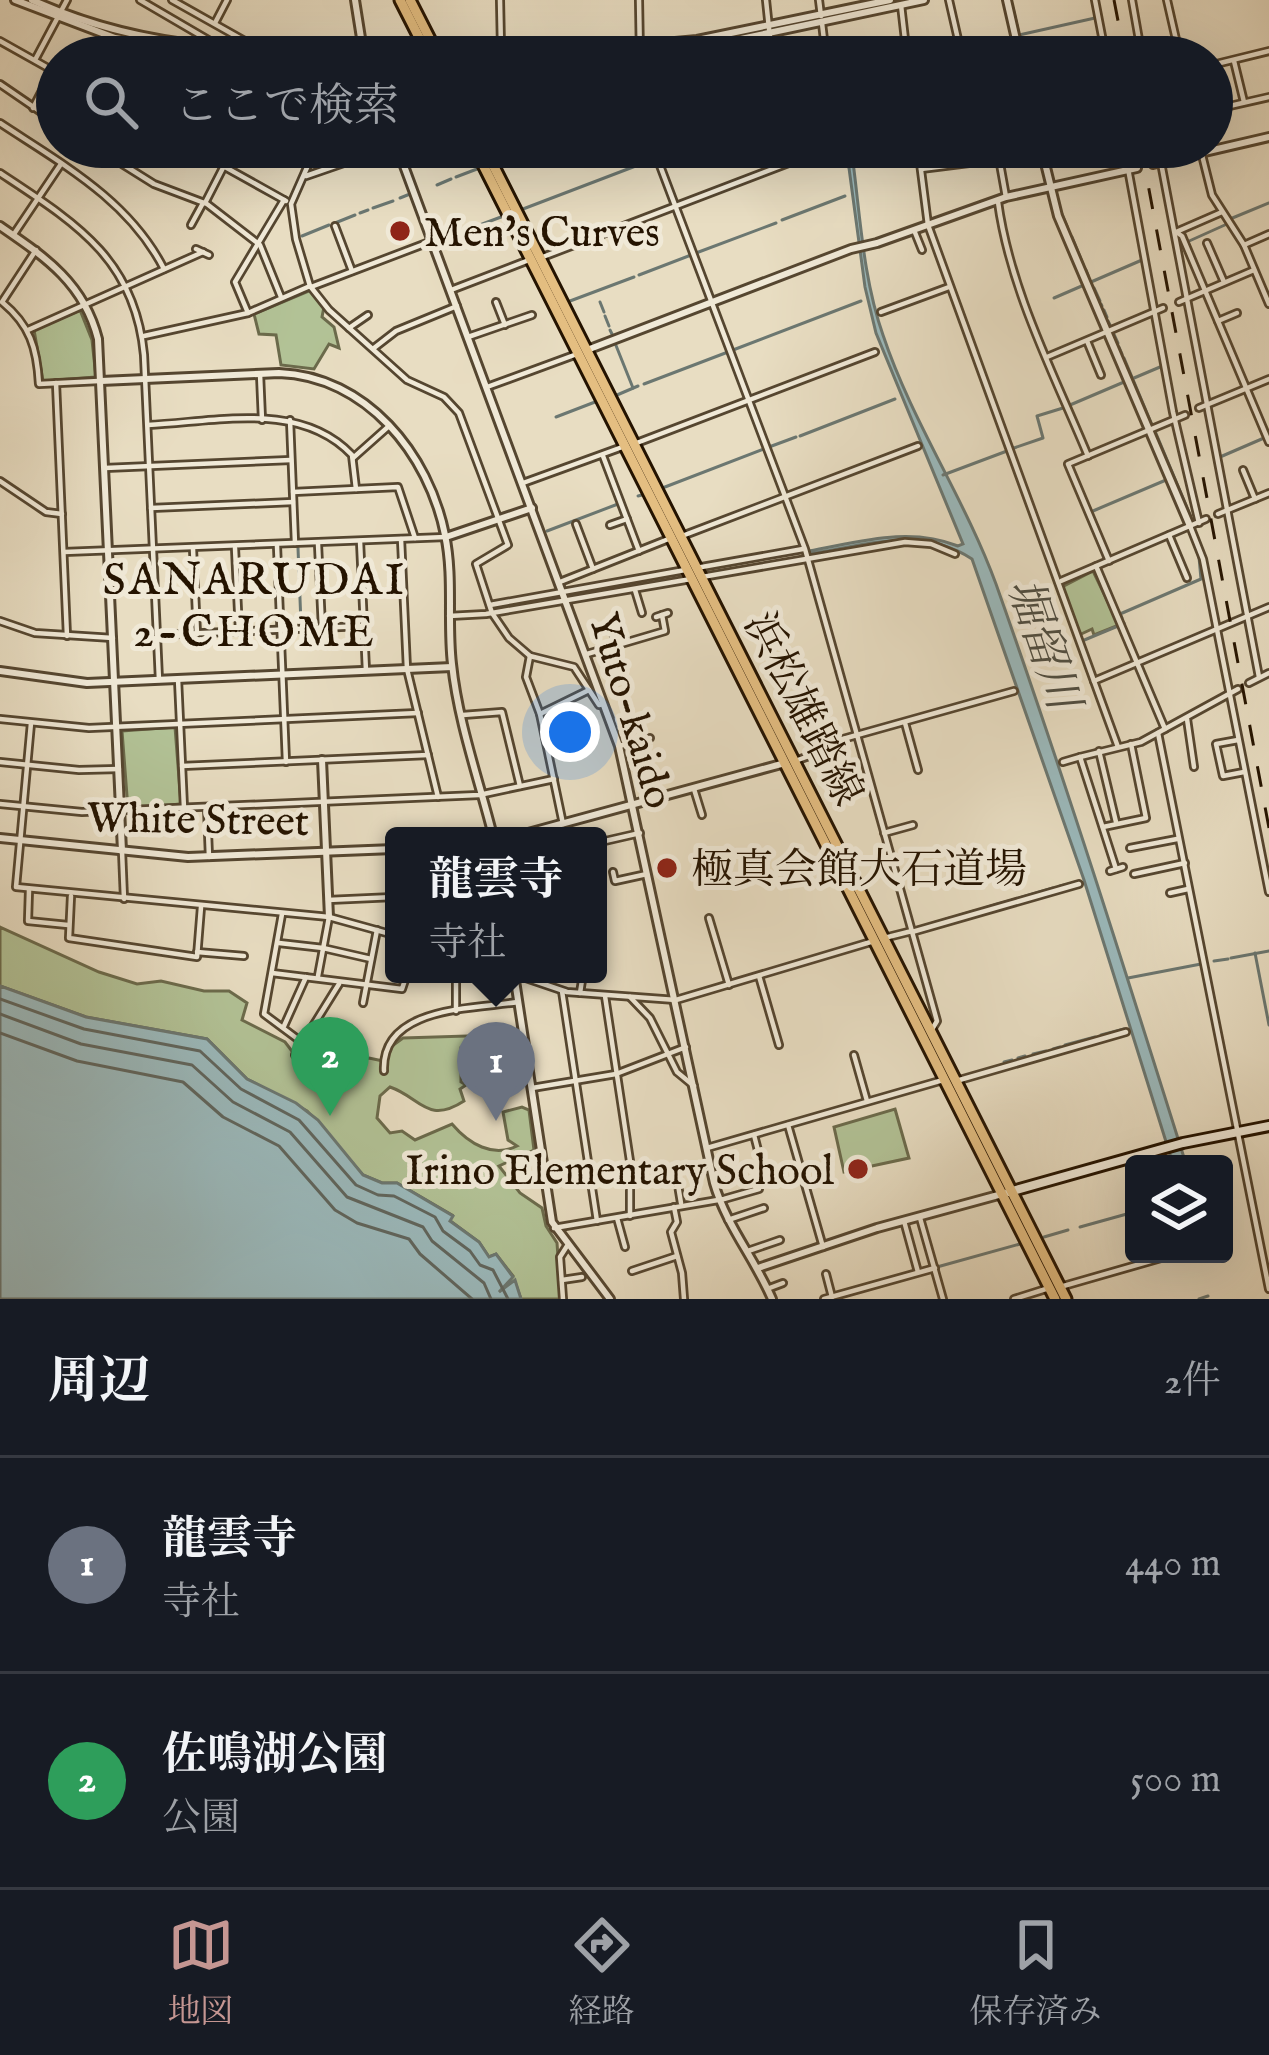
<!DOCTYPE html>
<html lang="ja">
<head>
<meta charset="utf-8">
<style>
  :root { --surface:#171b24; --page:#20242c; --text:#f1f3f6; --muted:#9ea1a6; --line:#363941; --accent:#c59692 }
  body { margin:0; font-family:"IM FELL English","Noto Serif JP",serif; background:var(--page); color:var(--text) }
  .controls { position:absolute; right:36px; bottom:36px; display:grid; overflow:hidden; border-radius:12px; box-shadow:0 12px 48px #0002 }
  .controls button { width:108px; height:108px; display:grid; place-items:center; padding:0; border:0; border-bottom:3px solid var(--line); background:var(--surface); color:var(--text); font:60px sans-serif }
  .you { position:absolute; left:570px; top:732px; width:42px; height:42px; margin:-30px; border:9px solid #fff; border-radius:50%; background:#1a73e8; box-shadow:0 0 0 18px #1a73e833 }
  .badge { display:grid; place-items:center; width:78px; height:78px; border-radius:50%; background:var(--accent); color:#fff; font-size:39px; font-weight:700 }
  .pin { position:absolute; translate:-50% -99px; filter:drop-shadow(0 3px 6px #0008) }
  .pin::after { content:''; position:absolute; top:63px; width:42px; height:36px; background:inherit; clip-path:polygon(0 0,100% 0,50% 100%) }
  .popup { position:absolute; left:385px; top:827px; width:222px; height:156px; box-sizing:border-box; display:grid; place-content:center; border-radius:12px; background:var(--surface); filter:drop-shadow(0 3px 9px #0005); font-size:39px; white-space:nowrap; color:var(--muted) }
  .popup b { font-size:45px; color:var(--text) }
  .popup::after { content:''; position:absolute; left:50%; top:100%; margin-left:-24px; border:24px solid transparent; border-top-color:var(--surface) }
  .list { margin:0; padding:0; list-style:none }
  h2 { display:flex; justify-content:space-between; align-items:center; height:156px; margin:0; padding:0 48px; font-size:51px }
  h2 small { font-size:39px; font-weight:400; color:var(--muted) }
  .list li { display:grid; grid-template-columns:78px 1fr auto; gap:36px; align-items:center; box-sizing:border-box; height:216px; padding:0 48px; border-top:3px solid var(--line) }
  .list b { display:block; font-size:45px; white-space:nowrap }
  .list p { margin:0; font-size:39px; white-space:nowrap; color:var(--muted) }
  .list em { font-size:39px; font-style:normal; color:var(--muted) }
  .icon { flex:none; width:66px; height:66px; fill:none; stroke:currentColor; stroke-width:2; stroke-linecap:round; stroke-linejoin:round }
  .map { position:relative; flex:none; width:1269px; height:1299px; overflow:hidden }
  .search { position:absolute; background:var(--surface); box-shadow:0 12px 48px #0002; left:36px; right:36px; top:36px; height:132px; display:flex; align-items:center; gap:30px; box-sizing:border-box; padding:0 42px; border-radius:66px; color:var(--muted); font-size:45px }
  .sheet { height:588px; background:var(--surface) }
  nav { display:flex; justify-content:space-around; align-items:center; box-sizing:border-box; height:168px; border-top:3px solid var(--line); background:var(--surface); font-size:33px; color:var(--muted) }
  nav a { display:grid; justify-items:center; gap:6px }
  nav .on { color:var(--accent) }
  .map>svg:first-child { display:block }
</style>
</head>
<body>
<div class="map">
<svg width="1269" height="1299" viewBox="0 0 1269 1299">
  <rect width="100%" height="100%" fill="#e8ddc2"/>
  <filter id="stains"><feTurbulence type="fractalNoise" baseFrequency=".00167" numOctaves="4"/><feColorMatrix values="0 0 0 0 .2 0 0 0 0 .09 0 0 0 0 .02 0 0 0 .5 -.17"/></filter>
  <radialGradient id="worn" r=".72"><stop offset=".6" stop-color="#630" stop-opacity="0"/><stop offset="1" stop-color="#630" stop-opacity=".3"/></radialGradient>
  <g fill="#b2c296" stroke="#6b6a4b" stroke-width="3">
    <path d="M311 290 324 307 322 317 334 327 339 348 329 344 314 369 281 365 276 335 259 334 254 314Z"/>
    <path d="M80 310 92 340 96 377 43 381 34 330Z"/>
    <path d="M1093 571 1119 625 1094 635 1092 629 1079 635 1062 587Z"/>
    <path d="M175 727 181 804 128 809 122 731Z"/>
    <path d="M0 927 99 972 137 984 161 981 204 991H229L247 1003 242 1020 285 1042 307 1071 314 1066 369 1058 383 1061 392 1046 403 1038 498 1035 494 1046 461 1048V1082L466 1085 460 1089 464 1101C427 1125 420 1097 390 1087L380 1096 377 1118 390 1133 402 1131 415 1140 452 1124C469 1144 493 1158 517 1146L508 1140 503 1112 522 1107 529 1110 534 1150 499 1166 520 1193 542 1208 546 1226 557 1243 561 1299H521L515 1282 499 1292 513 1276 496 1254 489 1257 479 1242 449 1220 452 1215 397 1183H382L363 1175 307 1111 247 1079 207 1039 86 1017 0 986Z"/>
    <path d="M895 1109 909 1158 844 1172 834 1127Z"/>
  </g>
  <g fill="#9bbabd" stroke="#6b7771" stroke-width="3">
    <path d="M820 147H838L844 152 846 147H851C860 209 862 276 883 335 912 422 965 499 996 584 1064 776 1125 970 1186 1164H1173L1084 880 972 559C921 526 867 545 810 554L809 551C859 542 909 526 958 546L963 544 876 333 865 287 849 168 844 158Z"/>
    <path d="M0 986 86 1017 207 1039 247 1079 296 1103 318 1120 363 1175 382 1183H397L453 1216 450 1221 479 1242 489 1257 496 1254 513 1277 499 1292 515 1280 521 1299H0Z"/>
  </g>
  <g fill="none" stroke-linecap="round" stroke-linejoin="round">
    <g stroke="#60665e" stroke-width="3">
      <path d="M0 999 84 1029 200 1051 241 1089 299 1120 356 1185 378 1195 394 1196 435 1217 443 1231 470 1251 480 1265 493 1270 508 1299"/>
      <path d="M0 1014 81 1044 192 1065 233 1102 290 1132 347 1197 423 1227 432 1241 484 1283 491 1299"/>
      <path d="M0 1033 77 1061 183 1082 223 1117 279 1146 335 1210 357 1223 409 1239 420 1254 472 1299"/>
    </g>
    <g stroke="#6b7771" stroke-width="3">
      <path d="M1013 8 1016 21"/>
      <path d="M1017 25 1020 41"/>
      <path d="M1019 35 1095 18"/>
      <path d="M1022 46 1024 56"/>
      <path d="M1045 147 1047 158"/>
      <path d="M510 157 534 148"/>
      <path d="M500 161 503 160"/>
      <path d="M1048 161 1053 182"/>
      <path d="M456 177 477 169"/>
      <path d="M437 185 451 179"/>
      <path d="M400 198 410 194"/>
      <path d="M373 208 393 201"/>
      <path d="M523 209 654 159"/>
      <path d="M360 213 368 210"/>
      <path d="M1062 214 1067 226"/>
      <path d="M1230 219 1269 203"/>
      <path d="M782 220 845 196"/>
      <path d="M335 223 355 215"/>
      <path d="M302 236 329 225"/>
      <path d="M1072 237 1083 264"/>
      <path d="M437 241 501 217"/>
      <path d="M1187 242 1227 224"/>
      <path d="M1181 244 1182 243"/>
      <path d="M696 253 776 223"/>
      <path d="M1086 270 1088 275"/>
      <path d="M639 275 691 255"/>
      <path d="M1091 282 1142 260"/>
      <path d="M1094 288 1100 301"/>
      <path d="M1054 298 1084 285"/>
      <path d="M570 301 634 277"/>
      <path d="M600 302 604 312"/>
      <path d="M1101 304 1102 306"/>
      <path d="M1104 310 1107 317"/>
      <path d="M605 316 609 326"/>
      <path d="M1108 321 1111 327"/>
      <path d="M610 330 613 336"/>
      <path d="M1113 332 1118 343"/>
      <path d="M615 343 633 388"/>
      <path d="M1119 347 1122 354"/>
      <path d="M733 350 861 301"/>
      <path d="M1124 358 1152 425"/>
      <path d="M1134 378 1160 367"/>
      <path d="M644 384 728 352"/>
      <path d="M617 395 638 386"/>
      <path d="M1070 405 1124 382"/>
      <path d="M556 417 595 402"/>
      <path d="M1155 431 1190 515"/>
      <path d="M800 436 895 399"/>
      <path d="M769 447 796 437"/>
      <path d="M1011 449 1043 438 1037 416 1063 408"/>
      <path d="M1220 457 1264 438"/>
      <path d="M943 475 1007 451"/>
      <path d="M665 487 764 449"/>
      <path d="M638 496 642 495"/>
      <path d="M1093 511 1166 480"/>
      <path d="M547 531 618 504"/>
      <path d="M298 548 301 624"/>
      <path d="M1122 618 1120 614 1201 579 1199 557"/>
      <path d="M1124 623V624"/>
      <path d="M1091 666 1082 641 1118 626"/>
      <path d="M1097 683 1119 743"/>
      <path d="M1072 883 1076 882"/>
      <path d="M1060 886 1069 884"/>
      <path d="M1012 900 1053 888"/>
      <path d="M994 905 1009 901"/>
      <path d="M979 910 991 906"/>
      <path d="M957 916 974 911"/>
      <path d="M946 919 950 918"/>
      <path d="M928 925 936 922"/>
      <path d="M915 928 924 926"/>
      <path d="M1255 953 1269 1025"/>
      <path d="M1231 958 1269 951"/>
      <path d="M1214 961 1228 959"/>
      <path d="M1128 978 1201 964"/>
      <path d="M1101 1035 1124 1029"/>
      <path d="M1065 1045 1095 1037"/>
      <path d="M1053 1049 1060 1047"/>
      <path d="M1033 1054 1046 1051"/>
      <path d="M1018 1058 1025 1056"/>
      <path d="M1004 1062 1012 1060"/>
      <path d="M1080 1227 1134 1212"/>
      <path d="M1044 1237 1068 1230"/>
      <path d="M937 1267 1020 1244"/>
      <path d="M1199 1299 1208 1296"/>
    </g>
    <defs>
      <g id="minor">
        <path d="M140 0 217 45"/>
        <path d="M172 0 252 45 251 50"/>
        <path d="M500 0 501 48"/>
        <path d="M639 0 640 57"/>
        <path d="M766 0 772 57"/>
        <path d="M819 0 821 16"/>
        <path d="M949 0 962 57"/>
        <path d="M1095 0 1106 57"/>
        <path d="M1132 0 1142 57"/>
        <path d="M1167 0 1180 57"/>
        <path d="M901 5 907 57"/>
        <path d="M215 23 227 0"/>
        <path d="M822 23 826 57"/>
        <path d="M0 41 57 73"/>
        <path d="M1050 44 1053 57"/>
        <path d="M170 57 171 51"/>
        <path d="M1001 57 1019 53"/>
        <path d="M1154 57 1178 52"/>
        <path d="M35 60 67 0"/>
        <path d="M1234 61 1244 102"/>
        <path d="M1212 65 1269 51"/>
        <path d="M0 84 57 123"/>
        <path d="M33 108 52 71"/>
        <path d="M1212 110 1269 97"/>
        <path d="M0 123C62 164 129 200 164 269"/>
        <path d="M95 147 154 184 207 204 260 245 281 297"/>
        <path d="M189 147 286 201"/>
        <path d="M295 147 312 157"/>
        <path d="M316 147 291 204 296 239 310 286 329 310 407 380 444 397 459 413 508 545 476 564 492 613 509 638 530 656 574 667 599 705 603 704"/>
        <path d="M632 147 634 154"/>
        <path d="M653 147 805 549 857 735 1014 691"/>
        <path d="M812 147 837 160"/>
        <path d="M918 147 928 225 1118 747"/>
        <path d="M997 147 1006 197"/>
        <path d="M1124 147 1173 412 1199 523"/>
        <path d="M1158 147 1259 677"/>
        <path d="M1200 147 1212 195 1244 245 1269 304"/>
        <path d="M115 159 121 147"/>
        <path d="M921 169 969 163"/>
        <path d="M0 173C74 222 135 258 144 355L159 680"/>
        <path d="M306 176 390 147"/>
        <path d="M998 202C1010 290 1054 374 1088 456"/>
        <path d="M205 203 224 166"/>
        <path d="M1222 212 1176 232 1182 236 1269 442"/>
        <path d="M191 225 203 203"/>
        <path d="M335 226 352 271"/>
        <path d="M914 230 922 250"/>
        <path d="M14 234 61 164"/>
        <path d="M1207 243 1224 282"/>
        <path d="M1244 245 1269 234"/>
        <path d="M196 249 209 255"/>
        <path d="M36 250 2 302C30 325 37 348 39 384L99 381"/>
        <path d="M540 258 820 151"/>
        <path d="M311 287 432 241"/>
        <path d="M451 290 529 260"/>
        <path d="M496 302 505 325"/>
        <path d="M1179 302 1254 270"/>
        <path d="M881 312 949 287"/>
        <path d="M248 313 235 282 284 200"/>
        <path d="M1218 321 1237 313"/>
        <path d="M349 328 368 315"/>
        <path d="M28 330 203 252"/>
        <path d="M144 336 248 313 310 286"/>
        <path d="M468 337 532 315"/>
        <path d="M1087 341 1101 375"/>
        <path d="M374 348 396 331 457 306"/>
        <path d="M1047 357 1163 308"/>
        <path d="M260 374 262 420"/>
        <path d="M56 383 67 636"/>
        <path d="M487 387 577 354"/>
        <path d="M1199 408 1269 379"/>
        <path d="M290 420 295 543"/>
        <path d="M148 425C216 422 300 400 352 455L356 489"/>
        <path d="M634 444 875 352"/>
        <path d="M603 456 639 551"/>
        <path d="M353 458 389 426"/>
        <path d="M105 468 291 460"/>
        <path d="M1243 470 1255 499"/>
        <path d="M0 481 46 512 62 514"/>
        <path d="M523 483 625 446"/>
        <path d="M293 492 398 487 415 538"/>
        <path d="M151 508 293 502"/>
        <path d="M1218 514 1269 493"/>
        <path d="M576 524 593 569"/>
        <path d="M610 525 627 519"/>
        <path d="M1190 526 1203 559 1269 892"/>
        <path d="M1169 535 1187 578"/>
        <path d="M682 536 918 446"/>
        <path d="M401 539 407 669 438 797"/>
        <path d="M360 541 366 671"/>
        <path d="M318 544 322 628"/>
        <path d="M277 546 286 762"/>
        <path d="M235 548 239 632"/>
        <path d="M193 549 197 634"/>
        <path d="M64 552 446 537"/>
        <path d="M1109 561 1068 464 1185 415"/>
        <path d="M1096 566 1165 729"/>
        <path d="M696 568 803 549"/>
        <path d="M702 577 905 542 931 544 955 554"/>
        <path d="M1061 581 1206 519"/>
        <path d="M560 582 671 538"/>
        <path d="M635 590 642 613"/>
        <path d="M490 605 685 570"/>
        <path d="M449 616 486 614 691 579"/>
        <path d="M656 617 668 613"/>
        <path d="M0 621 35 633 113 638"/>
        <path d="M610 624 617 645"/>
        <path d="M157 635 364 626"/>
        <path d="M587 654 665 631 662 615"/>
        <path d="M530 656 526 677 540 714 563 824"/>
        <path d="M178 679 184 808"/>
        <path d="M1094 681 1269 607"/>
        <path d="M1249 683 1269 673"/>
        <path d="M540 714 589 690"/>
        <path d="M463 715 502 712 520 786"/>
        <path d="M0 719 89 728 418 713"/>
        <path d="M1187 719 1194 767"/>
        <path d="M31 723 16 887 329 917 394 935"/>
        <path d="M905 723 918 770"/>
        <path d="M1158 733 1269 1289"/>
        <path d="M546 736 575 726"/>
        <path d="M1238 740 1216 744 1223 776 1244 772"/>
        <path d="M619 746 650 738"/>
        <path d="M1099 751 1116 822"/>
        <path d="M795 761 809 756 822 745 857 735 937 1021 931 1031"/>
        <path d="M0 762 79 770 119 769"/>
        <path d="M1063 762 1080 757"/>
        <path d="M182 766 428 755"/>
        <path d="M694 789 702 815"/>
        <path d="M0 804 82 812 479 795 554 779"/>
        <path d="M207 808 209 857"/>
        <path d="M1103 827 1146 818 1131 744"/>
        <path d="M884 833 913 825"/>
        <path d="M598 838 605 841 640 833"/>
        <path d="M1130 848 1177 839"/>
        <path d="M122 851 124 899"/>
        <path d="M1116 869 1080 757 1141 742 1238 689"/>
        <path d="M1110 871 1123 867"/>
        <path d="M613 872 615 881 647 874"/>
        <path d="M1134 874 1185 863"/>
        <path d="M29 890 28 921 68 925"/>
        <path d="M1170 893 1188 889"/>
        <path d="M71 896 69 938 197 957 201 907"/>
        <path d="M328 900 394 897"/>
        <path d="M282 914 264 1014 303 1043"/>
        <path d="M709 918 729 985"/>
        <path d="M912 932 1079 884"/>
        <path d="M884 938 912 931"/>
        <path d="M279 943 323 948 371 959"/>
        <path d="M197 952 244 956"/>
        <path d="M272 973 402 989 407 974"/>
        <path d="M514 974 567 992 676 1000 874 941"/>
        <path d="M318 976 329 917"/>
        <path d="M759 976 779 1045"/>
        <path d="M562 991 597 1221"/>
        <path d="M580 993 583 974"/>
        <path d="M605 996 630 1161V1216"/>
        <path d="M630 997 650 1018 677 1072 694 1086"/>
        <path d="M363 1003 377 930"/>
        <path d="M456 1011V974"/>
        <path d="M284 1026 306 977"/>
        <path d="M295 1055 339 984"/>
        <path d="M854 1055 867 1101"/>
        <path d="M384 1071C381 1006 473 1009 518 1002"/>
        <path d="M956 1081 1126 1032"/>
        <path d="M532 1088 616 1074 686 1047"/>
        <path d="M788 1125 823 1247"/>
        <path d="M754 1135 762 1166"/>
        <path d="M707 1148 943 1080"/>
        <path d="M677 1179 681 1203"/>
        <path d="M674 1207 677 1222 671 1232 682 1273 684 1299"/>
        <path d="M617 1218 625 1247"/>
        <path d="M920 1218 943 1299"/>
        <path d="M728 1220 764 1208"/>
        <path d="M904 1221 918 1272"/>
        <path d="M554 1228 724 1199 759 1189"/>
        <path d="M748 1251 780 1240"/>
        <path d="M632 1271 677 1256"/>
        <path d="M826 1274 832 1297"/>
        <path d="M562 1280 582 1277"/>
        <path d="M1060 1287 1175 1254"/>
        <path d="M767 1289 783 1283"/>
        <path d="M563 1299 560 1257 567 1246"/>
        <path d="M824 1299 935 1268"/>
        <path d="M1014 1299 1049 1288"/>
      </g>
      <g id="tertiary">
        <path d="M15 0 115 38 226 57"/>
        <path d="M32 0C161 59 285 51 422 49"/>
        <path d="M355 0 364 57"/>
        <path d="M1007 0 1020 57"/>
        <path d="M436 49 631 46 697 40 890 0"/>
        <path d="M441 56 631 53 698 48 924 0"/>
        <path d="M371 57 427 56"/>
        <path d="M397 147 619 746 714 1183C726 1225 755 1259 772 1299"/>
        <path d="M1041 147 1058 216 1190 526"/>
        <path d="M1153 164 1269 137"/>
        <path d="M0 226C45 257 84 283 98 339L122 851"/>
        <path d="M587 350 851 249 877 243 1006 197 1137 168"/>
        <path d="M101 381 279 373C366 376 429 454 445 535 454 577 447 622 452 664 458 722 479 780 493 836"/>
        <path d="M446 537 532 508"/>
        <path d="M0 671 87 683 452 667"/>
        <path d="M322 760 329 917"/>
        <path d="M517 836 785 763"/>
        <path d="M0 838 188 857 394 849"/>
        <path d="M514 974 552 1222 610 1299"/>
        <path d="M758 1268 877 1228 1002 1194"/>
      </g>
      <path id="secondary" d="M1009 1192 1183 1143 1269 1126"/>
      <g id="primary">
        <path d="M400 0 429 57"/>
        <path d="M410 0 439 57"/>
        <path d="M474 147 1055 1299"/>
        <path d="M484 147 1066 1299"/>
      </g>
    </defs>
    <use href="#minor" stroke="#554630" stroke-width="10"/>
    <use href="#tertiary" stroke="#554630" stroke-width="12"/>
    <use href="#secondary" stroke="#241300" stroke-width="14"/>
    <use href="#primary" stroke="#241300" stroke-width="15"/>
    <use href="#minor" stroke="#f0e9d7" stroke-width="4.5"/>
    <use href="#tertiary" stroke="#f0e9d7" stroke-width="6"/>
    <use href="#secondary" stroke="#f0e9d7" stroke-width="8"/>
    <use href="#primary" stroke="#e4be81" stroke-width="9"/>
    <g stroke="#241300" stroke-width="3" stroke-dasharray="21 21" stroke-linecap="butt">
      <path d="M1114 0 1125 57"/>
      <path d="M1141 147 1269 828"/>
    </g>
  </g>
  <g fill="#8f2418" stroke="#f0e9d7" stroke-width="4.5">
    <circle cx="400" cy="231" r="12"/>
    <circle cx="667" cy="868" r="12"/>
    <circle cx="858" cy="1169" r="12"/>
  </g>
  <g text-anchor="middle" stroke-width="10" stroke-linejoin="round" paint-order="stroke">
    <g font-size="42" fill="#241300" stroke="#f0e9d7" text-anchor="start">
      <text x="424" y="246">Men's Curves</text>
      <text x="691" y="883">極真会館大石道場</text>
      <text x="834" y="1184" text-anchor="end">Irino Elementary School</text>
    </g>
    <g font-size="42" fill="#241300" stroke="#f0e9d7">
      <text transform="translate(805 708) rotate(63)" y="15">浜松雄踏線</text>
      <text transform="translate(633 710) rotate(73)" y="15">Yuto-kaido</text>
      <text transform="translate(198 818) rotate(1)" y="15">White Street</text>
    </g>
    <g font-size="45" letter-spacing="3" fill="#241300" stroke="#f0e9d7">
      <text x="255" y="594">SANARUDAI<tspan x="255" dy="52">2-CHOME</tspan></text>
    </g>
    <g font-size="45" font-style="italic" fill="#4e4d42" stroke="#f0e9d7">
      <text transform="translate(1045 643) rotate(71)" y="16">堀留川</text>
    </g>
  </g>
  <rect width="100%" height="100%" filter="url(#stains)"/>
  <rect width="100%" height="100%" fill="url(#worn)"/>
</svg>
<div class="controls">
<button><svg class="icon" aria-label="layers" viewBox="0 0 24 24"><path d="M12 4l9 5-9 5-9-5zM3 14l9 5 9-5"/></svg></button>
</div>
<div class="you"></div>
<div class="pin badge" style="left:496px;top:1121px;background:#6b7280">1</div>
<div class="popup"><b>龍雲寺</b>寺社</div>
<div class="pin badge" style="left:330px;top:1116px;background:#2e9e5b">2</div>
<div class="search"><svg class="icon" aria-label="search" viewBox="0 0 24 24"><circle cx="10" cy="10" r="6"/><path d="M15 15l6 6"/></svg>ここで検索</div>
</div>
<section class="sheet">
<h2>周辺<small>2件</small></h2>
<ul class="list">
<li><span class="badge" style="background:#6b7280">1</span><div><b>龍雲寺</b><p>寺社</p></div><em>440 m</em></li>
<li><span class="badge" style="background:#2e9e5b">2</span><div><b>佐鳴湖公園</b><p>公園</p></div><em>500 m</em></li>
</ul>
</section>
<nav>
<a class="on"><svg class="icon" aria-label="map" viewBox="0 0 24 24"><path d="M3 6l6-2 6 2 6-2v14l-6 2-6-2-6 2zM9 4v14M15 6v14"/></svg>地図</a>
<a><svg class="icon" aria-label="directions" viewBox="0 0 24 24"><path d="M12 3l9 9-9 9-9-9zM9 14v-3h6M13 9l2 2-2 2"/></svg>経路</a>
<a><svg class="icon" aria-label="saved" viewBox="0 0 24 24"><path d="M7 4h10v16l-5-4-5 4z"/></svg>保存済み</a>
</nav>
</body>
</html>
